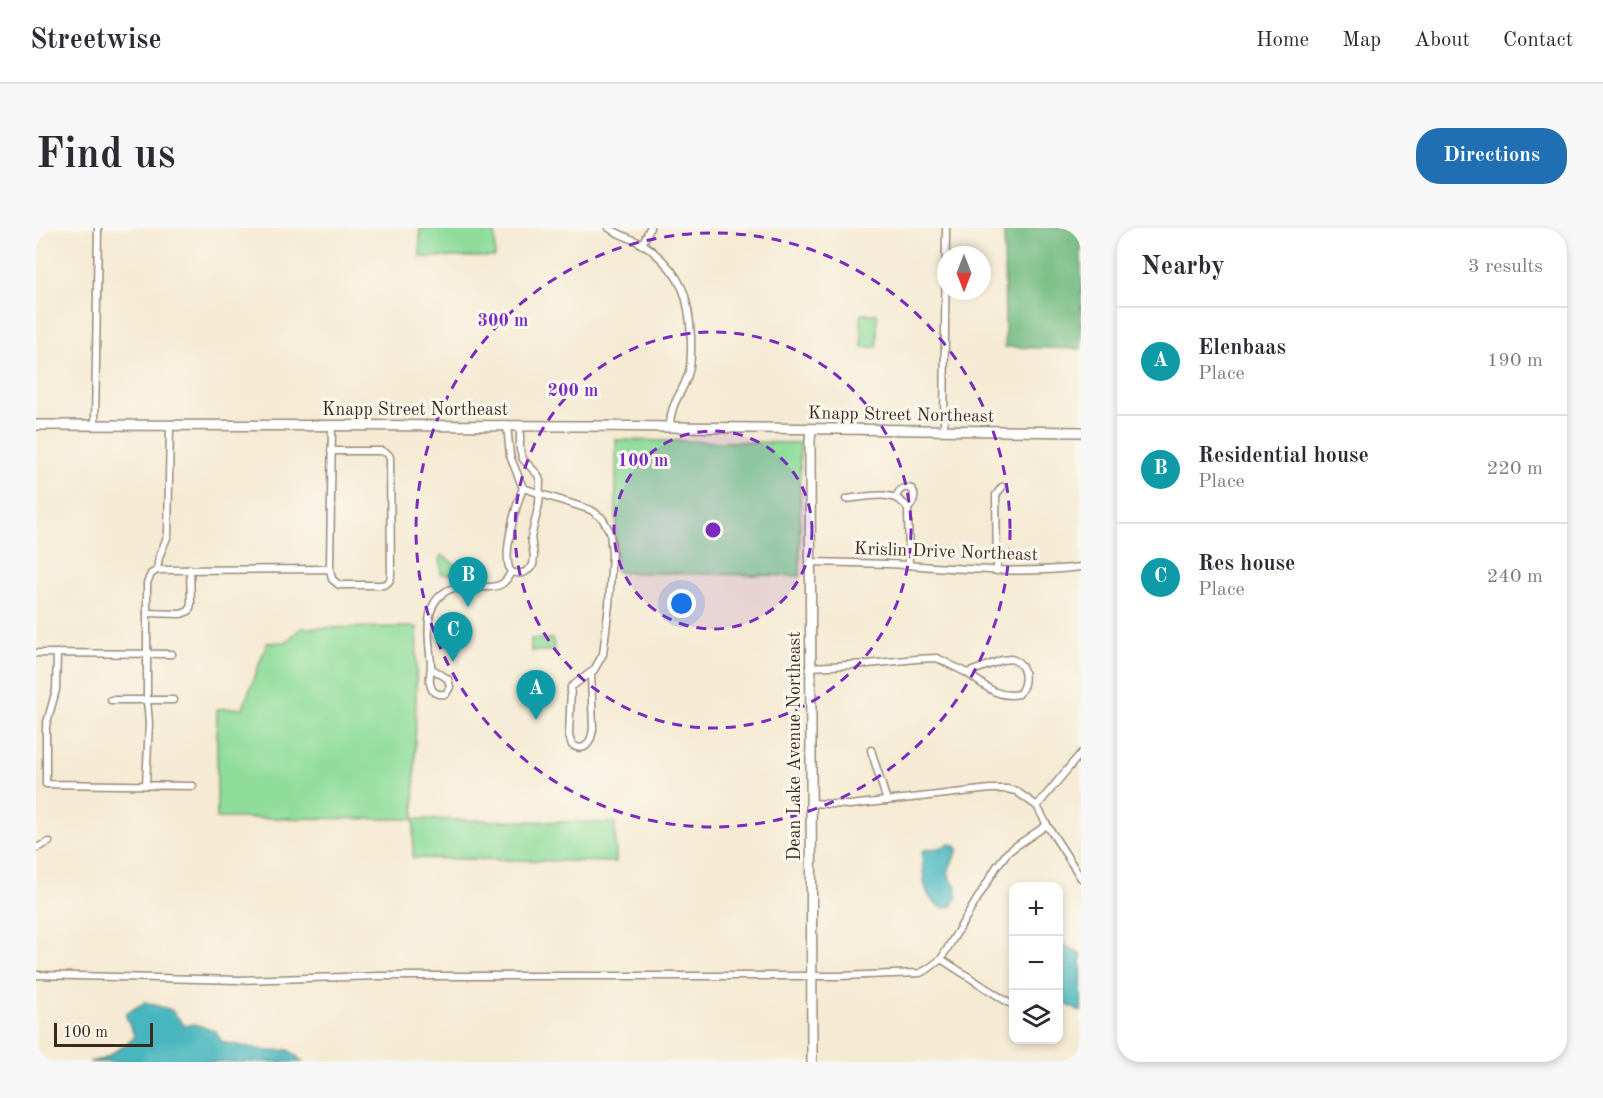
<!DOCTYPE html>
<html lang="en">
<head>
<meta charset="utf-8">
<style>
  :root { --surface:#fff; --page:#f7f7f7; --text:#2b2b33; --muted:#7c7c81; --line:#e1e1e2; --accent:#1f6fb2 }
  body { margin:0; font-family:"Old Standard TT",serif; background:var(--page); color:var(--text) }
  .controls { position:absolute; right:18px; bottom:18px; display:grid; overflow:hidden; border-radius:12px; box-shadow:0 3px 9px #0003 }
  .controls button { width:54px; height:54px; display:grid; place-items:center; padding:0; border:0; border-bottom:2px solid var(--line); background:var(--surface); color:var(--text); font:30px sans-serif }
  .compass { position:absolute; left:901px; top:18px; width:54px; height:54px; border-radius:50%; background:var(--surface); box-shadow:0 3px 9px #0003; rotate:180deg }
  .scale { position:absolute; left:18px; bottom:15px; width:99px; box-sizing:border-box; padding-left:6px; border:3px solid #3b2a1e; border-top:0; font-size:16px; line-height:21px; white-space:nowrap; color:#3b2a1e; -webkit-text-stroke:4px #fbf7ec; paint-order:stroke }
  .you { position:absolute; left:646px; top:376px; width:21px; height:21px; margin:-15px; border:4px solid #fff; border-radius:50%; background:#1a73e8; box-shadow:0 0 0 9px #1a73e833 }
  .badge { display:grid; place-items:center; width:39px; height:39px; border-radius:50%; background:var(--accent); color:#fff; font-size:20px; font-weight:700 }
  .pin { position:absolute; translate:-50% -50px; filter:drop-shadow(0 2px 3px #0008) }
  .pin::after { content:''; position:absolute; top:32px; width:21px; height:18px; background:inherit; clip-path:polygon(0 0,100% 0,50% 100%) }
  .list { margin:0; padding:0; list-style:none }
  h2 { display:flex; justify-content:space-between; align-items:center; height:78px; margin:0; padding:0 24px; font-size:26px }
  h2 small { font-size:20px; font-weight:400; color:var(--muted) }
  .list li { display:grid; grid-template-columns:39px 1fr auto; gap:18px; align-items:center; box-sizing:border-box; height:108px; padding:0 24px; border-top:2px solid var(--line) }
  .list b { display:block; font-size:22px; white-space:nowrap }
  .list p { margin:0; font-size:20px; white-space:nowrap; color:var(--muted) }
  .list em { font-size:20px; font-style:normal; color:var(--muted) }
  .icon { flex:none; width:33px; height:33px; fill:none; stroke:currentColor; stroke-width:2; stroke-linecap:round; stroke-linejoin:round }
  .map { position:relative; flex:none; width:1045px; height:834px; overflow:hidden; border-radius:24px }
  header { display:flex; align-items:center; gap:36px; box-sizing:border-box; height:84px; padding:0 30px; background:var(--surface); border-bottom:2px solid var(--line) }
  header strong { font-size:28px }
  nav { display:flex; gap:33px; margin-inline-start:auto; font-size:21px }
  .intro { display:flex; align-items:center; justify-content:space-between; box-sizing:border-box; height:144px; padding:0 36px }
  h1 { margin:0; font-size:42px }
  .button { padding:15px 27px; border-radius:24px; background:var(--accent); color:#fff; font-size:21px; font-weight:700 }
  main { display:flex; gap:36px; padding:0 36px }
  aside { flex:1; background:var(--surface); border-radius:24px; box-shadow:0 3px 9px #0003 }
  .map>svg:first-child { display:block }
</style>
</head>
<body>
<header>
<strong>Streetwise</strong>
<nav><a>Home</a><a>Map</a><a>About</a><a>Contact</a></nav>
</header>
<div class="intro"><h1>Find us</h1><a class="button">Directions</a></div>
<main>
<div class="map">
<svg width="1045" height="834" viewBox="0 0 1045 834">
  <rect width="100%" height="100%" fill="#fbf7ec"/>
  <filter id="ink" filterUnits="userSpaceOnUse"><feTurbulence type="fractalNoise" baseFrequency=".0167" numOctaves="2"/><feDisplacementMap in="SourceGraphic" scale="12" xChannelSelector="R" yChannelSelector="G"/><feConvolveMatrix kernelMatrix="1 2 1 2 8 2 1 2 1" color-interpolation-filters="sRGB"/></filter>
  <filter id="wash" filterUnits="userSpaceOnUse"><feTurbulence type="fractalNoise" baseFrequency=".008" numOctaves="4" result="noise"/><feDisplacementMap in="SourceGraphic" scale="24" xChannelSelector="R" yChannelSelector="G"/><feGaussianBlur stdDeviation="1.35" result="paint"/><feColorMatrix in="noise" values="0 0 0 0 0 0 0 0 0 0 0 0 0 0 0 0 0 1.4 0 .05"/><feComposite in="paint" operator="in"/></filter>
  <g filter="url(#wash)">
    <rect width="100%" height="100%" fill="#f5ead3"/>
    <g fill="#90dd9b" stroke="#66845c" stroke-width="1.5">
      <rect x="384" y="0" width="75" height="29"/>
      <path d="M825 86H841V119H826Z"/>
      <path d="M580 212 764 215V348L580 344Z"/>
      <path d="M406 327 427 342 429 346H405L404 329Z"/>
      <path d="M381 399 378 591 579 595 580 634 377 630 378 591 181 590V481L207 480 231 415 250 414 265 400Z"/>
      <path d="M495 411H517L518 423H495Z"/>
    </g>
    <path fill="#74bc83" stroke="#587350" stroke-width="1.5" d="M968 0H1045V121L969 119Z"/>
    <g fill="#47b6be" stroke="#41706e" stroke-width="1.5">
      <path d="M914 616 919 617 922 621C917 637 904 644 921 659V669L916 678 907 680C885 671 887 645 886 624L887 622 903 620Z"/>
      <path d="M1023 713 1045 727V783H1042L1023 772Z"/>
      <path d="M109 774 135 782 149 798 158 796 180 803 186 814 232 823 253 822 267 834H53L68 831 97 811 98 807 89 786Z"/>
    </g>
  </g>
  <g filter="url(#ink)">
    <g fill="none" stroke-linecap="round" stroke-linejoin="round">
      <defs>
        <g id="minor">
          <path d="M573 0C586 9 603 12 614 21 647 48 653 69 655 110 655 123 656 136 652 147 645 168 634 175 634 199"/>
          <path d="M606 17 614 0"/>
          <path d="M59 197 62 0"/>
          <path d="M471 197 474 228 487 260C480 277 465 329 475 344"/>
          <path d="M908 203 910 0"/>
          <path d="M487 260 555 282 566 290 574 304 576 325 573 377 567 426 558 442 535 459 533 508 536 517C550 525 555 514 557 501L555 445"/>
          <path d="M860 269C863 261 867 258 876 261 881 268 877 275 872 281"/>
          <path d="M810 271C831 269 860 260 872 281L873 337"/>
          <path d="M774 334C806 335 839 335 871 337 929 341 987 346 1045 339"/>
          <path d="M294 341 296 197"/>
          <path d="M121 342 294 341 296 351 303 357H347C351 356 354 354 355 349L354 229 352 226 346 223H295"/>
          <path d="M961 343 960 267 966 259"/>
          <path d="M475 344C485 347 491 345 497 337L498 328 495 310 503 276 504 253 502 247 487 231 484 222V197"/>
          <path d="M111 385 145 386 153 383 155 376 154 341"/>
          <path d="M0 425 136 426"/>
          <path d="M21 425 20 462 10 498V556L157 558"/>
          <path d="M975 431C991 435 992 454 983 466 961 471 948 457 931 445L966 432Z"/>
          <path d="M775 439 832 436 880 431 901 430 931 445"/>
          <path d="M395 440 412 451 414 459 410 466C403 467 397 466 395 459 392 452 395 444 395 436 393 413 386 378 409 364 427 352 454 365 467 355 471 352 473 348 475 344"/>
          <path d="M75 472H137"/>
          <path d="M835 522 851 573"/>
          <path d="M110 557 113 495 111 472V355L115 346 121 342 123 329 132 307 134 197"/>
          <path d="M775 575 814 577 954 561H971L980 563 1001 578 1011 597 1045 650"/>
          <path d="M1001 578 1045 525"/>
          <path d="M0 620 13 614"/>
          <path d="M905 731 973 775"/>
          <path d="M0 747 203 752 344 748H803L884 745 892 741 905 731 961 638 971 625 980 618 1011 597"/>
        </g>
        <g id="secondary">
          <path d="M0 197 555 198 1045 204"/>
          <path d="M775 201 774 213 776 834"/>
        </g>
      </defs>
      <use href="#minor" stroke="#988a78" stroke-width="9"/>
      <use href="#secondary" stroke="#988a78" stroke-width="12"/>
      <use href="#minor" stroke="#fff" stroke-width="6"/>
      <use href="#secondary" stroke="#fff" stroke-width="9"/>
    </g>
  </g>
  <circle cx="677" cy="302" r="99" fill="#7b2cbf" fill-opacity=".12"/>
  <g fill="none" stroke="#7b2cbf" stroke-width="3" stroke-dasharray="10 8">
    <circle cx="677" cy="302" r="99"/>
    <circle cx="677" cy="302" r="198"/>
    <circle cx="677" cy="302" r="297"/>
  </g>
  <g text-anchor="middle" stroke-width="6" stroke-linejoin="round" paint-order="stroke">
    <g font-size="18" fill="#3b2a1e" stroke="#fbf7ec">
      <text x="379" y="187">Knapp Street Northeast</text>
      <text transform="translate(865 186) rotate(1)" y="6">Knapp Street Northeast</text>
      <text transform="translate(910 323) rotate(2)" y="6">Krislin Drive Northeast</text>
      <text transform="translate(758 518) rotate(-90)" y="6">Dean Lake Avenue Northeast</text>
    </g>
  </g>
  <circle cx="677" cy="302" r="9" fill="#7b2cbf" stroke="#fbf7ec" stroke-width="3"/>
  <g font-size="18" text-anchor="middle" font-weight="bold" fill="#7b2cbf" stroke="#fbf7ec" stroke-width="6" stroke-linejoin="round" paint-order="stroke">
    <text x="467" y="98">300 m</text>
    <text x="537" y="168">200 m</text>
    <text x="607" y="238">100 m</text>
  </g>
</svg>
<div class="controls">
<button>+</button>
<button>−</button>
<button><svg class="icon" aria-label="layers" viewBox="0 0 24 24"><path d="M12 4l9 5-9 5-9-5zM3 14l9 5 9-5"/></svg></button>
</div>
<svg class="compass" viewBox="-18 -18 36 36"><path d="M0-13l5 13h-10z" fill="#e53935"/><path d="M0 13l5-13h-10z" fill="#7c7c81"/></svg>
<div class="scale">100 m</div>
<div class="you"></div>
<div class="pin badge" style="left:500px;top:492px;background:#0f9aa8">A</div>
<div class="pin badge" style="left:432px;top:379px;background:#0f9aa8">B</div>
<div class="pin badge" style="left:417px;top:434px;background:#0f9aa8">C</div>
</div>
<aside>
<h2>Nearby<small>3 results</small></h2>
<ul class="list">
<li><span class="badge" style="background:#0f9aa8">A</span><div><b>Elenbaas</b><p>Place</p></div><em>190 m</em></li>
<li><span class="badge" style="background:#0f9aa8">B</span><div><b>Residential house</b><p>Place</p></div><em>220 m</em></li>
<li><span class="badge" style="background:#0f9aa8">C</span><div><b>Res house</b><p>Place</p></div><em>240 m</em></li>
</ul>
</aside>
</main>
</body>
</html>
